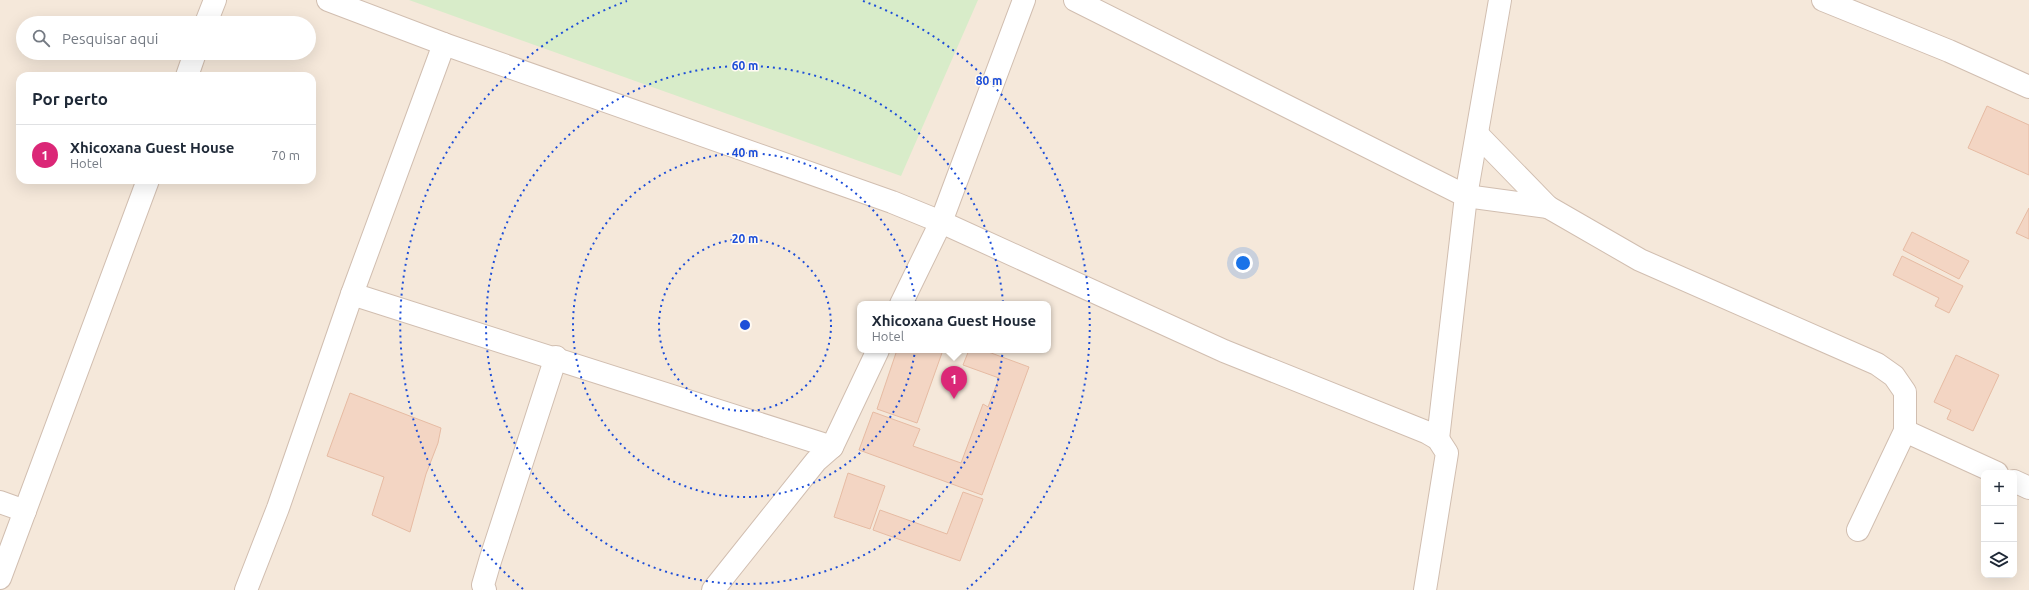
<!DOCTYPE html>
<html lang="pt">
<head>
<meta charset="utf-8">
<style>
  :root { --surface:#fff; --page:#f6f6f7; --text:#1f2937; --muted:#747a83; --line:#e0e1e3; --accent:#db2777 }
  body { margin:0; font-family:Ubuntu,sans-serif; background:var(--page); color:var(--text) }
  .controls { position:absolute; right:12px; bottom:12px; display:grid; overflow:hidden; border-radius:8px; box-shadow:0 4px 16px #0002 }
  .controls button { width:36px; height:36px; display:grid; place-items:center; padding:0; border:0; border-bottom:1px solid var(--line); background:var(--surface); color:var(--text); font:20px sans-serif }
  .you { position:absolute; left:1243px; top:263px; width:14px; height:14px; margin:-10px; border:3px solid #fff; border-radius:50%; background:#1a73e8; box-shadow:0 0 0 6px #1a73e833 }
  .badge { display:grid; place-items:center; width:26px; height:26px; border-radius:50%; background:var(--accent); color:#fff; font-size:13px; font-weight:700 }
  .pin { position:absolute; translate:-50% -33px; filter:drop-shadow(0 1px 2px #0008) }
  .pin::after { content:''; position:absolute; top:21px; width:14px; height:12px; background:inherit; clip-path:polygon(0 0,100% 0,50% 100%) }
  .popup { position:absolute; left:857px; top:301px; width:194px; height:52px; box-sizing:border-box; display:grid; place-content:center; border-radius:8px; background:var(--surface); filter:drop-shadow(0 1px 3px #0005); font-size:13px; white-space:nowrap; color:var(--muted) }
  .popup b { font-size:15px; color:var(--text) }
  .popup::after { content:''; position:absolute; left:50%; top:100%; margin-left:-8px; border:8px solid transparent; border-top-color:var(--surface) }
  .list { margin:0; padding:0; list-style:none }
  h2 { display:flex; justify-content:space-between; align-items:center; height:52px; margin:0; padding:0 16px; font-size:17px }
  h2 small { font-size:13px; font-weight:400; color:var(--muted) }
  .list li { display:grid; grid-template-columns:26px 1fr auto; gap:12px; align-items:center; box-sizing:border-box; height:60px; padding:0 16px; border-top:1px solid var(--line) }
  .list b { display:block; font-size:15px; white-space:nowrap }
  .list p { margin:0; font-size:13px; white-space:nowrap; color:var(--muted) }
  .list em { font-size:13px; font-style:normal; color:var(--muted) }
  .icon { flex:none; width:22px; height:22px; fill:none; stroke:currentColor; stroke-width:2; stroke-linecap:round; stroke-linejoin:round }
  .map { position:relative; flex:none; width:2029px; height:590px; overflow:hidden }
  .search { position:absolute; background:var(--surface); box-shadow:0 4px 16px #0002; left:16px; top:16px; width:300px; height:44px; display:flex; align-items:center; gap:10px; box-sizing:border-box; padding:0 14px; border-radius:22px; color:var(--muted); font-size:15px }
  .panel { position:absolute; background:var(--surface); box-shadow:0 4px 16px #0002; left:16px; top:72px; width:300px; height:112px; border-radius:12px }
  .map>svg:first-child { display:block }
</style>
</head>
<body>
<div class="map">
<svg width="2029" height="590" viewBox="0 0 2029 590">
  <rect width="100%" height="100%" fill="#fdf6ec"/>
  <path fill="#f5e8da" fill-rule="evenodd" d="M0 0H2029V590H0ZM23 23H309V53H23ZM20 76H312V180H20ZM860 304H1048V350H860ZM1984 473H2014V575H1984Z"/>
  <path fill="#d8ecc9" d="M409 0H978L901 176Z"/>
  <g fill="#f3d5c3" stroke="#e6bba3">
    <path d="M1987 106 2029 125V175L1968 148Z"/>
    <path d="M2029 208V239L2016 233Z"/>
    <path d="M1912 232 1969 261 1959 279 1903 250Z"/>
    <path d="M1902 256 1963 286 1949 313 1935 306 1939 298 1893 275Z"/>
    <path d="M897 350H943L917 423 877 409Z"/>
    <path d="M969 350H983L1029 367 982 495 859 450 873 412 920 429 913 446 961 463 983 404 988 407 999 378 963 365Z"/>
    <path d="M1956 355 1999 375 1973 431 1947 419 1951 410 1934 402Z"/>
    <path d="M350 393 441 428 438 443 426 474 410 532 372 515 384 477 327 456Z"/>
    <path d="M848 473 885 486 870 529 834 517Z"/>
    <path d="M963 492 983 499 960 561 873 530 880 510 947 534Z"/>
  </g>
  <g fill="none" stroke-linecap="round" stroke-linejoin="round">
    <defs>
      <g id="minor">
        <path d="M328 0 444 44 892 202 941 222 1224 351 1426 432 1438 439 1447 453 1425 590"/>
        <path d="M1075 0 1466 196 1548 207"/>
        <path d="M1823 0 1949 51 2029 87"/>
        <path d="M206 23 215 0"/>
        <path d="M187 76 195 53"/>
        <path d="M1477 134 1548 207 1640 260 1877 364 1894 376 1905 392V431L1858 530"/>
        <path d="M352 294 832 447"/>
        <path d="M901 304 941 222 1024 0"/>
        <path d="M1905 431 1997 473"/>
        <path d="M1438 439 1466 196 1500 0"/>
        <path d="M2014 481 2029 488"/>
        <path d="M0 502 25 511"/>
        <path d="M0 578 148 180"/>
        <path d="M246 590 278 508 352 294 444 44"/>
        <path d="M485 590 483 585 490 561 556 357"/>
        <path d="M713 590 816 461 832 447 878 350"/>
      </g>
    </defs>
    <use href="#minor" stroke="#d1beb0" stroke-width="24"/>
    <use href="#minor" stroke="#fff" stroke-width="22"/>
  </g>
  <g fill="none" stroke="#1d4ed8" stroke-width="2" stroke-dasharray="2 4">
    <circle cx="745" cy="325" r="86"/>
    <circle cx="745" cy="325" r="172"/>
    <circle cx="745" cy="325" r="259"/>
    <path d="M523 589A345 345 0 0 1 627 1M863 1A345 345 0 0 1 967 589"/>
  </g>
  <circle cx="745" cy="325" r="6" fill="#1d4ed8" stroke="#fffaf3" stroke-width="2"/>
  <g font-size="12" text-anchor="middle" font-weight="bold" fill="#1d4ed8" stroke="#fffaf3" stroke-width="3" stroke-linejoin="round" paint-order="stroke">
    <text x="745" y="70">60 m</text>
    <text x="989" y="85">80 m</text>
    <text x="745" y="157">40 m</text>
    <text x="745" y="243">20 m</text>
  </g>
</svg>
<div class="controls">
<button>+</button>
<button>−</button>
<button><svg class="icon" aria-label="layers" viewBox="0 0 24 24"><path d="M12 4l9 5-9 5-9-5zM3 14l9 5 9-5"/></svg></button>
</div>
<div class="you"></div>
<div class="pin badge" style="left:954px;top:399px">1</div>
<div class="popup"><b>Xhicoxana Guest House</b>Hotel</div>
<div class="search"><svg class="icon" aria-label="search" viewBox="0 0 24 24"><circle cx="10" cy="10" r="6"/><path d="M15 15l6 6"/></svg>Pesquisar aqui</div>
<section class="panel">
<h2>Por perto<small></small></h2>
<ul class="list">
<li><span class="badge">1</span><div><b>Xhicoxana Guest House</b><p>Hotel</p></div><em>70 m</em></li>
</ul>
</section>
</div>
</body>
</html>
